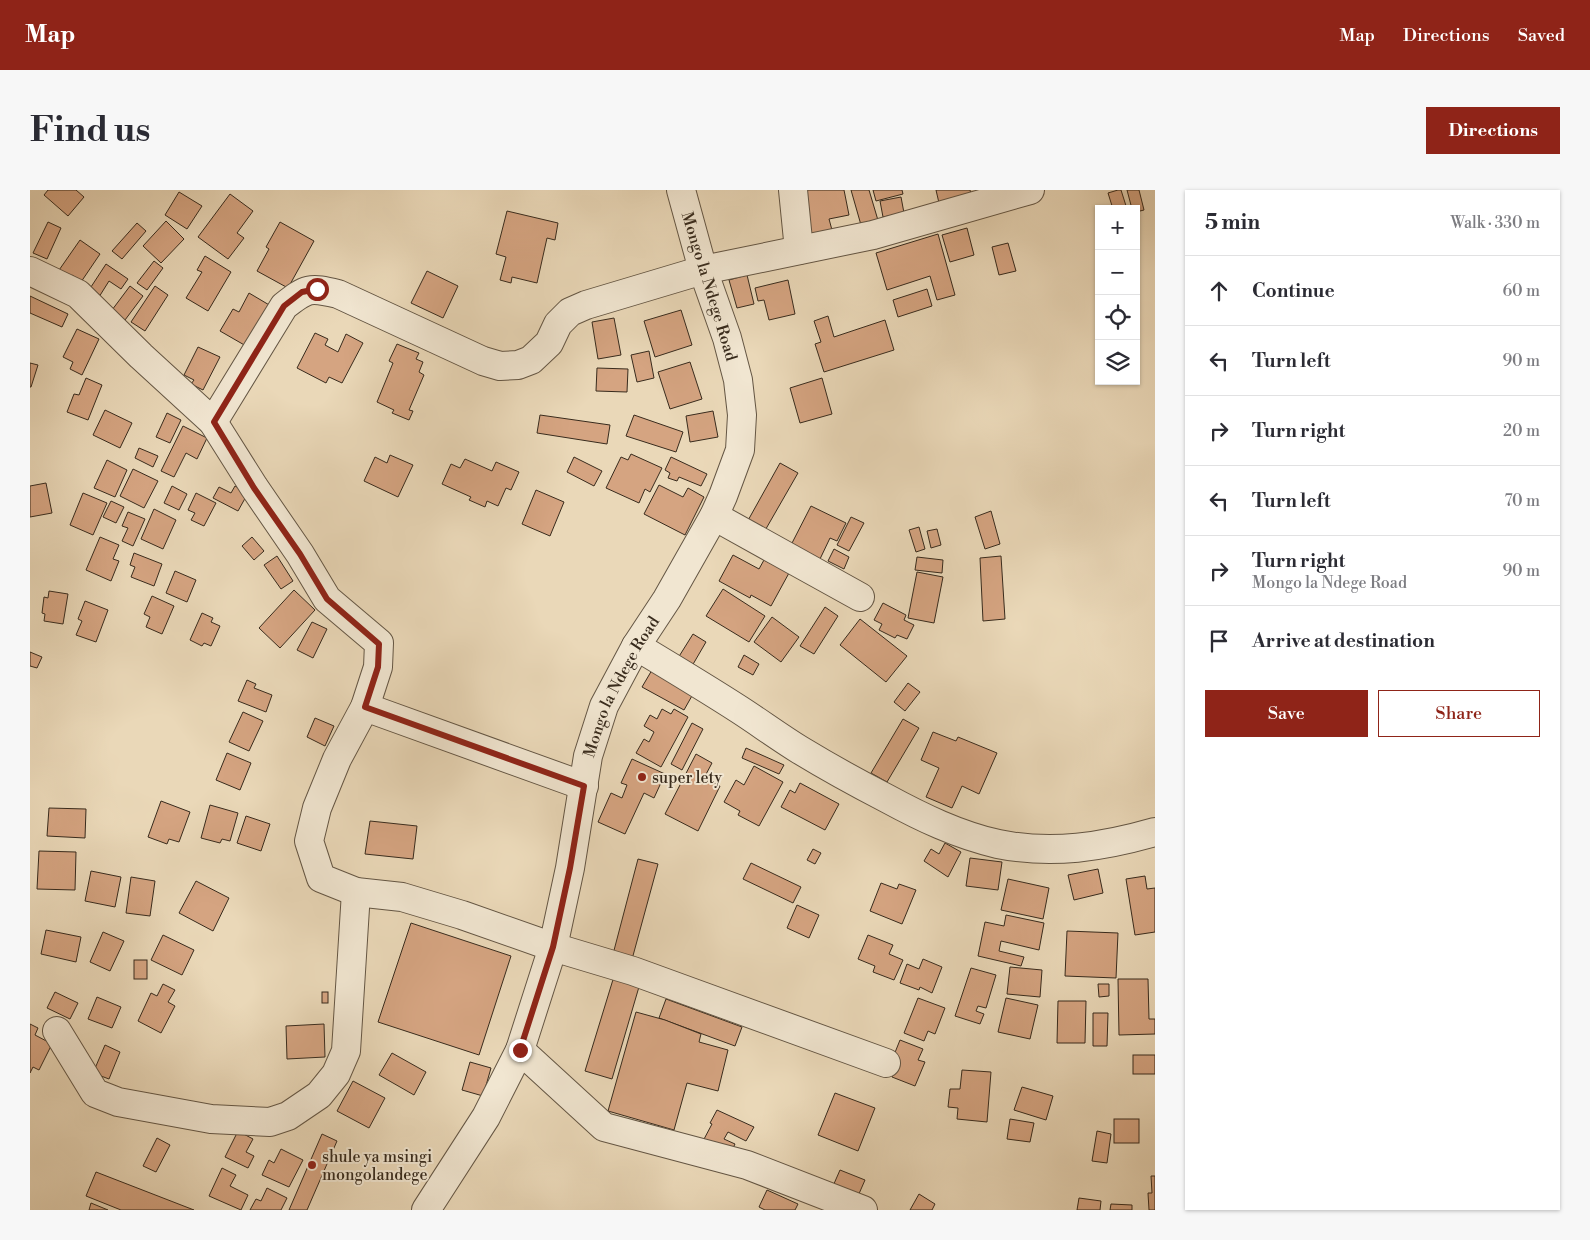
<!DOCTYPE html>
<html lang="en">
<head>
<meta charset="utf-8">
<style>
  :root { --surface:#fff; --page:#f7f7f7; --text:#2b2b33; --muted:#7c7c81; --line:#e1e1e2; --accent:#8f2418 }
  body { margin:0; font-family:"Libre Bodoni",serif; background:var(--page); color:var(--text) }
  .controls { position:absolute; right:15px; top:15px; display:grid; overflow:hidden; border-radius:0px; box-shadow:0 1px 4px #0004 }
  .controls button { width:45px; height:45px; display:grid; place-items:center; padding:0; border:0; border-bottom:1px solid var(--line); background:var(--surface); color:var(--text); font:25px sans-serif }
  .stop { position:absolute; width:15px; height:15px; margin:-11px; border:4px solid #8f2418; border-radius:50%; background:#fff }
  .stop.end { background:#8f2418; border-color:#fff; box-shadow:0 1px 5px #0008 }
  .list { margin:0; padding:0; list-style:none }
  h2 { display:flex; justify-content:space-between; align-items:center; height:65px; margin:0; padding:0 20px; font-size:21px }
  h2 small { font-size:16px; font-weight:400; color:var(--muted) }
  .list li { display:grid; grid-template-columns:32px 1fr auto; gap:15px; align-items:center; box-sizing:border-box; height:70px; padding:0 20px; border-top:1px solid var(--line) }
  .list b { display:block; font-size:19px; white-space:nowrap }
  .list p { margin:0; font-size:16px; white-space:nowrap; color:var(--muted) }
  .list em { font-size:16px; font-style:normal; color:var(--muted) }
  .actions { display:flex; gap:10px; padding:15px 20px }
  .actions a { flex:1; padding:11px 0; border:1px solid var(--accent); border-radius:0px; text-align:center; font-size:18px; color:var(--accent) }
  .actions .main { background:var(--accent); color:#fff }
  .icon { flex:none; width:28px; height:28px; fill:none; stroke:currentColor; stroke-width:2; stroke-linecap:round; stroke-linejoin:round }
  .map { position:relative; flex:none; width:1125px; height:1020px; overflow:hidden; border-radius:0px }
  header { display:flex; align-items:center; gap:30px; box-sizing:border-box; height:70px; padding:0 25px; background:var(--accent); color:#fff }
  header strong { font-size:24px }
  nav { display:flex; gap:28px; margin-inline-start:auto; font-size:18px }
  .intro { display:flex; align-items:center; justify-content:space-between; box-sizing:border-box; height:120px; padding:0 30px }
  h1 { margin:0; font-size:35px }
  .button { padding:12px 22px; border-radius:0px; background:var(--accent); color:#fff; font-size:18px; font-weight:700 }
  main { display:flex; gap:30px; padding:0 30px }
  aside { flex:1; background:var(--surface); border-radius:0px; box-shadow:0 1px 4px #0004 }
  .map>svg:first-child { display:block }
</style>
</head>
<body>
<header>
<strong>Map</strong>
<nav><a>Map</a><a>Directions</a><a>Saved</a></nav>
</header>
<div class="intro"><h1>Find us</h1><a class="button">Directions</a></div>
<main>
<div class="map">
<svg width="1125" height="1020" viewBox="0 0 1125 1020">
  <rect width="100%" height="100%" fill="#ead8b8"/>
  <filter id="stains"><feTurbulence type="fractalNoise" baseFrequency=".004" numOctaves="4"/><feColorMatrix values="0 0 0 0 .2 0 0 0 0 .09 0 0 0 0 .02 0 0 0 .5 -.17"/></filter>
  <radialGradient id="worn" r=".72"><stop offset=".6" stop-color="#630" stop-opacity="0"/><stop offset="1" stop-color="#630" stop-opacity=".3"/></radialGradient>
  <g fill="#d5a481" stroke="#382b1d">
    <path d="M18 0H46L54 7 38 26 14 5Z"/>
    <path d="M772 0H814L819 25 799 29 802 40 781 44Z"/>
    <path d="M821 0H839L850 37 833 42Z"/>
    <path d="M843 0H872L873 4 846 11Z"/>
    <path d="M906 0H940L941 4 909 13Z"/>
    <path d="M1088 0H1091L1097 19H1083L1078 3Z"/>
    <path d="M1097 0H1109L1114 20 1106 22V19H1102Z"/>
    <path d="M149 2 172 16 157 39 135 25Z"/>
    <path d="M200 4 223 21 207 43 214 48 198 69 168 47Z"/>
    <path d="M871 7 874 23 853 27 850 11Z"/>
    <path d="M477 21 528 33 525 50 517 48 507 93 482 87 481 93 470 90 476 67 466 64Z"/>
    <path d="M136 31 154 49 131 73 113 56Z"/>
    <path d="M18 32 31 38 17 69 3 63Z"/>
    <path d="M250 32 284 51 258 98 227 81 239 59 236 57Z"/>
    <path d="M107 33 116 41 92 69 82 61Z"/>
    <path d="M937 38 944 65 920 72 912 45Z"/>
    <path d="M908 44 925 105 907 110 900 86 857 100 846 63Z"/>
    <path d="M50 50 70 64 51 92 42 85 38 91 27 83Z"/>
    <path d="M978 53 986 81 969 85 962 57Z"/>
    <path d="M175 66 201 82 178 121 156 108 172 82 167 80Z"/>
    <path d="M124 71 133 78 117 100 107 93Z"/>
    <path d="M76 74 98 89 91 99 79 91 69 107 59 100Z"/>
    <path d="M397 81 428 96 413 128 381 113Z"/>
    <path d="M717 85 724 114 707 118 699 90Z"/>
    <path d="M758 90 765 124 739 130 734 110 728 111 725 98Z"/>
    <path d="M100 96 113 106 95 130 82 120Z"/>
    <path d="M125 96 138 105 115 141 101 132Z"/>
    <path d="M897 99 902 116 868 127 863 110Z"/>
    <path d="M219 103 246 119 223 160 190 141 203 119 209 122Z"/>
    <path d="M0 106 38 124 32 137 0 123Z"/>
    <path d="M651 120 662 155 625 167 614 131Z"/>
    <path d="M798 126 804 147 855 130 864 160 794 182 785 154 791 152 784 131Z"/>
    <path d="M584 128 591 165 568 169 562 132Z"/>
    <path d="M47 139 69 149 52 185 40 179 43 172 33 167Z"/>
    <path d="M285 143 298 149 295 155 308 162 316 144 333 153 312 193 299 187 296 193 267 178Z"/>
    <path d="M367 154 389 163 386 169 393 172 389 182 394 185 379 220 383 221 379 230 362 223 364 220 347 212 363 173 359 171Z"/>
    <path d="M168 157 190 167 173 200 161 194 164 190 154 185Z"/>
    <path d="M619 161 624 188 607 192 601 165Z"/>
    <path d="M660 172 672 209 640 219 628 182Z"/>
    <path d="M0 173 8 175 1 197H0Z"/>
    <path d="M567 178 598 179 597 202 566 201Z"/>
    <path d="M56 188 72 195 58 230 37 222 44 204 49 205Z"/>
    <path d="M792 188 802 224 770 233 760 198Z"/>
    <path d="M75 220 102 233 90 258 63 245Z"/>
    <path d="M683 221 688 247 660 252 656 226Z"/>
    <path d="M137 223 151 230 140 253 126 247Z"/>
    <path d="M510 225 580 235 577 254 507 243Z"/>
    <path d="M604 225 653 242 646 262 596 246Z"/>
    <path d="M153 236 177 248 167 269 156 263 144 287 131 281Z"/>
    <path d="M109 258 128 266 123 277 105 268Z"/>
    <path d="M601 264 632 278 620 302 615 299 609 313 576 298 591 267 598 270Z"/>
    <path d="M360 265 383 275 368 307 334 291 345 267 357 273Z"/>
    <path d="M544 267 572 281 564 296 537 282Z"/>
    <path d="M641 267 677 284 671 296 649 287 647 291 638 288 640 283 635 280Z"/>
    <path d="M435 269 462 281 466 272 489 282 481 300 476 298 468 316 457 311 455 317 439 310 441 307 412 294 421 274 430 278Z"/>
    <path d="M77 270 97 280 85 307 64 298Z"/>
    <path d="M750 273 768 283 733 344 716 334Z"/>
    <path d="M103 279 128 291 114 318 90 306Z"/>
    <path d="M16 293 22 323 0 327V296Z"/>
    <path d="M629 295 653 307 658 298 674 307 655 345 614 324Z"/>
    <path d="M142 296 157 304 149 320 134 313Z"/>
    <path d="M205 296 218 303 208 321 183 308 189 297 201 303Z"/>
    <path d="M506 300 534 312 520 346 492 334Z"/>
    <path d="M53 303 77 313 63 345 40 335Z"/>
    <path d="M166 303 186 313 174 336 161 330 165 323 158 320Z"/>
    <path d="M81 311 94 317 86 333 73 327Z"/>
    <path d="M781 316 816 333 807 351 800 348 790 369 761 355Z"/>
    <path d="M124 319 146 330 133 359 111 349Z"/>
    <path d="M961 321 970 354 955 359 945 327Z"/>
    <path d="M98 322 115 329 103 356 92 351 98 338 92 336Z"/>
    <path d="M821 327 834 333 819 361 807 355Z"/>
    <path d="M889 337 895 359 886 362 879 340Z"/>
    <path d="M907 339 911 355 901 358 897 341Z"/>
    <path d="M70 347 89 355 83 369 89 371 81 391 56 380Z"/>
    <path d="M222 347 234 361 224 370 212 356Z"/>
    <path d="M804 359 819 367 814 379 798 371Z"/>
    <path d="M104 363 132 374 124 396 101 387 105 377 100 375Z"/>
    <path d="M703 365 729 379 734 370 759 383 741 416 721 405 720 408 689 391Z"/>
    <path d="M247 366 263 391 251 399 234 375Z"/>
    <path d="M971 366 975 429 953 431 950 368Z"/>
    <path d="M887 367 913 370 912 383 885 380Z"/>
    <path d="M145 381 166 390 157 412 136 403Z"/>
    <path d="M887 382 913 387 904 433 878 428Z"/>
    <path d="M693 399 735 426 719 452 676 426Z"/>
    <path d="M264 400 285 420 250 458 229 438Z"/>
    <path d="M19 401 38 404 33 434 14 431 15 424 12 423 14 407 18 408Z"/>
    <path d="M122 406 144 416 132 444 116 437 120 427 114 424Z"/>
    <path d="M55 411 78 420 66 452 46 445 52 431 48 429Z"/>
    <path d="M853 413 876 425 874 430 884 435 877 449 867 445 865 448 849 440 852 434 844 430Z"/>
    <path d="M795 417 808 426 784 464 770 456Z"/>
    <path d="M172 423 183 428 181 432 190 436 181 456 174 453 172 456 160 450Z"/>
    <path d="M742 427 769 447 751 472 724 452Z"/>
    <path d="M830 429 877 466 856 492 810 455Z"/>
    <path d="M282 432 297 439 283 468 267 460Z"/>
    <path d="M663 444 676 452 662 476 648 468Z"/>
    <path d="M0 462 12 467 7 478 0 476Z"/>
    <path d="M714 465 729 474 723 485 708 477Z"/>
    <path d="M622 480 663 504 654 520 612 497Z"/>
    <path d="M217 490 226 494 224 498 242 505 236 522 208 511Z"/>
    <path d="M878 493 890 502 875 521 864 512Z"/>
    <path d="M632 519 641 524 644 519 658 527 631 577 606 563 614 549 619 552 624 542 614 536 620 525 627 529Z"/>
    <path d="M213 522 233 531 219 561 199 552Z"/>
    <path d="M285 528 304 536 295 556 277 547Z"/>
    <path d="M873 529 889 538 857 592 841 583Z"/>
    <path d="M662 533 673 539 652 580 641 574Z"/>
    <path d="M903 542 926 551 928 547 967 563 949 604 932 596 922 618 896 607 909 578 891 570Z"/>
    <path d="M716 558 754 575 749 584 712 568Z"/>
    <path d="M197 563 221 573 210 600 186 590Z"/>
    <path d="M666 564 682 573 674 588 690 596 668 641 635 624Z"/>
    <path d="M602 569 635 584 624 608 614 603 595 644 568 632 581 603 592 608 597 595 591 593Z"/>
    <path d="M724 576 753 592 729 636 708 625 710 621 694 612 706 590 714 595Z"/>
    <path d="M770 593 809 614 795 640 751 617 760 600 765 603Z"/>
    <path d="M131 611 160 622 149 652 139 649 137 654 118 647Z"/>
    <path d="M180 615 208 623 200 651 192 649 190 653 171 648Z"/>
    <path d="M19 618 56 619 55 648 17 646Z"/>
    <path d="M216 626 240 634 231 661 207 653Z"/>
    <path d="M340 631 387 636 383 669 335 664Z"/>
    <path d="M915 653 931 662 918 687 894 671 901 659 909 664Z"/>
    <path d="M783 659 791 663 785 674 777 670Z"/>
    <path d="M9 661 46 662 45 700 7 699Z"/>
    <path d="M940 668 972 672 968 700 936 696Z"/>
    <path d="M608 669 628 674 601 773 582 768Z"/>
    <path d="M721 673 771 697 763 713 713 689Z"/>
    <path d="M1068 679 1073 703 1044 710 1038 685Z"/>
    <path d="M61 681 91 687 85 717 55 711Z"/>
    <path d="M1115 686 1117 699 1125 698V742L1105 745 1096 689Z"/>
    <path d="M101 687 125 691 120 726 96 723Z"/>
    <path d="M978 689 1019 698 1013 729 971 720Z"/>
    <path d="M166 691 199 708 183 741 149 723Z"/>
    <path d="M851 693 867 699 869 694 886 700 872 734 840 721Z"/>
    <path d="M767 715 789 725 779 748 757 738Z"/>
    <path d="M976 725 1014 733 1009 760 971 751 969 761 994 767 991 776 948 766 955 732 974 736Z"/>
    <path d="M381 733 481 766 449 865 348 832Z"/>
    <path d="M16 740 51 747 46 772 11 764Z"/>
    <path d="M1037 741 1088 743 1086 788 1035 786Z"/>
    <path d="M73 742 94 751 80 781 60 772Z"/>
    <path d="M133 745 164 760 152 785 121 770Z"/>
    <path d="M838 745 863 755 859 764 873 770 864 790 843 782 845 776 828 769Z"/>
    <path d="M893 769 912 777 902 803 890 797 889 800 870 793 877 774 889 779Z"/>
    <rect x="104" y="770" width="13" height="19"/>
    <path d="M980 777 1012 780 1010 807 977 804Z"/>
    <path d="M941 778 966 785 956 818 948 816 946 821 954 824 950 834 925 826Z"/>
    <path d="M585 783 611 790 582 889 555 881Z"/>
    <path d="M1088 789H1118L1119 829H1125V844L1089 845Z"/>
    <path d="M133 794 145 800 138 812 145 816 131 843 108 831 121 803 127 806Z"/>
    <path d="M1068 794H1079V806L1069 807Z"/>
    <path d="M25 802 48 813 40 829 17 818Z"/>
    <rect x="292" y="802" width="6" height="11"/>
    <path d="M67 807 91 817 82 838 58 829Z"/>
    <path d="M888 808 915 818 905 844 898 841 894 851 874 843Z"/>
    <path d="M976 808 1008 815 1000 849 968 842Z"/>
    <path d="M636 809 712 837 705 856 629 828Z"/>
    <path d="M1028 811H1056L1055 853H1027Z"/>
    <path d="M606 822 635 830 671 844 669 852 698 860 688 901 657 893 644 940 578 921Z"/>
    <path d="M1063 823H1078L1077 856H1063Z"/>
    <path d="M0 834 8 838 5 845 22 854 9 880 3 877 0 883Z"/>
    <path d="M294 834 295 867 257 869 256 836Z"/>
    <path d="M870 850 893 859 888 870 895 872 885 896 862 887 868 873 862 870Z"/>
    <path d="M75 855 90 862 79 889 63 883Z"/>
    <path d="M362 863 396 882 384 905 349 885Z"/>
    <rect x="1103" y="865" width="22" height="19"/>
    <path d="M440 872 461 878 453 906 432 900Z"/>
    <path d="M932 880 961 882 957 932 927 929 928 918 918 917 920 899H930Z"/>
    <path d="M323 891 355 908 339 938 307 921Z"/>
    <path d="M992 897 1023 906 1016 930 984 920Z"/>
    <path d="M805 903 845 918 828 961 788 945Z"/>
    <path d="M687 920 724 937 716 951 698 942 694 949 705 954 700 964 673 951 682 934 680 933Z"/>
    <path d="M980 929 1004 933 1000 952 977 949Z"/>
    <rect x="1084" y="929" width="25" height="24"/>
    <path d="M208 941 223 949 216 962 224 966 218 978 195 967Z"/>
    <path d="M1067 941 1081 944 1077 973 1062 971Z"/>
    <path d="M292 944 307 951 277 1020H259Z"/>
    <path d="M127 948 140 955 126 982 113 976Z"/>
    <path d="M251 959 273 970 259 997 232 985 239 970 244 973Z"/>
    <path d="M192 978 206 985 200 996 218 1005 211 1020 179 1006Z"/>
    <path d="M810 980 835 990 828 1006 803 996Z"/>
    <path d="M66 982 164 1020H91L56 1006Z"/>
    <path d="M1121 986H1125V1020H1119L1118 1003H1122Z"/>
    <path d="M237 998 257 1008 251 1020H220L226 1009 231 1011Z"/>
    <path d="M737 1000 768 1014 765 1020H735L729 1017Z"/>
    <path d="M889 1004 905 1014 902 1020H880Z"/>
    <path d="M1049 1008 1071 1011 1070 1020H1047Z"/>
    <path d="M61 1013 78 1020H59Z"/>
    <path d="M1081 1014 1102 1015V1020H1080Z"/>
  </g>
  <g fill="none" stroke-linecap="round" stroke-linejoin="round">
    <defs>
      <g id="minor">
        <path d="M763 0 769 60"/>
        <path d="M0 81 48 104 111 166 183 232 224 297 270 364 297 409 349 453 348 477 335 517 307 569 287 618 279 651 291 688 326 702 372 707 432 725 523 757 603 781 856 873"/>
        <path d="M183 232 254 116C277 98 279 97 308 104L453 171 470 176 488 175 501 170 519 153 528 134 540 122 556 115 673 80 843 45 1000 0"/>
        <path d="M684 326 830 407"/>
        <path d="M606 456C641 477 676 498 710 520 730 533 749 547 770 560 798 577 827 593 856 608 891 627 928 645 968 654 1022 665 1073 657 1125 642"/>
        <path d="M335 517 554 596"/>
        <path d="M27 841 65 903 88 912 181 929 240 932 258 926 289 905 306 884 316 861 326 702"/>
        <path d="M490 860 574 937 717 975 833 1020"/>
        <path id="s1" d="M396 1020 456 927 490 860 523 757 540 678 558 566 574 516 606 456 637 409 684 326 693 306 710 260 712 225 708 190 697 148 673 80 651 0"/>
      </g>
    </defs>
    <use href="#minor" stroke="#645644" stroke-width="30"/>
    <use href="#minor" stroke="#f1e6d1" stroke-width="28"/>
  </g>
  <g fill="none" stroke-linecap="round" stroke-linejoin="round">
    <path stroke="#8f2418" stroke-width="6" d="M287 99 272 102 254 116 184 232 224 298 270 364 297 409 349 454 348 477 335 517 554 596 540 678 523 757 490 860"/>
  </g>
  <g fill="#8f2418" stroke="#f1e6d1" stroke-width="2">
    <circle cx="612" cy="587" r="5"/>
    <circle cx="282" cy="975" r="5"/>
  </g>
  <g text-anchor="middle" stroke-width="4" stroke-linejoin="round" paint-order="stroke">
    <g font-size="16" fill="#382b1d" stroke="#f1e6d1">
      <text transform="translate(680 96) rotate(73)" y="6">Mongo la Ndege Road</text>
      <text dy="6" stroke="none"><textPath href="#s1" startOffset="565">Mongo la Ndege Road</textPath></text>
    </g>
    <g font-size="16" fill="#382b1d" stroke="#f1e6d1" text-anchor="start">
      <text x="622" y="593">super lety</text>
      <text x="292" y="972">shule ya msingi<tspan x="292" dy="18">mongolandege</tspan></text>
    </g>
  </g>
  <rect width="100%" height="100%" filter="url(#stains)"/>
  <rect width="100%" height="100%" fill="url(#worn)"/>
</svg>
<div class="controls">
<button>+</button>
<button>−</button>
<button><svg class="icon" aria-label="locate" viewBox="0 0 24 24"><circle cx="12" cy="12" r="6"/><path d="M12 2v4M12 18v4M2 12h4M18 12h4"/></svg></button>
<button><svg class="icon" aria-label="layers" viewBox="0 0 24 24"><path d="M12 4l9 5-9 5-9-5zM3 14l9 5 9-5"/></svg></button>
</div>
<div class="stop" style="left:287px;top:99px"></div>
<div class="stop end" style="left:490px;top:860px"></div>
</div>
<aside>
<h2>5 min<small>Walk · 330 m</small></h2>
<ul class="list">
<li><svg class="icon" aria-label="ahead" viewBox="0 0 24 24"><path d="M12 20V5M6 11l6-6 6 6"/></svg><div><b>Continue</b></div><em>60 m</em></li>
<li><svg class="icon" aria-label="left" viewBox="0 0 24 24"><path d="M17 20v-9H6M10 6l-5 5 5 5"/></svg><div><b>Turn left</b></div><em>90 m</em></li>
<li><svg class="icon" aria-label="right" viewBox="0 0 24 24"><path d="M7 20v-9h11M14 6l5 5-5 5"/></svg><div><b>Turn right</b></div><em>20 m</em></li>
<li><svg class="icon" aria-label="left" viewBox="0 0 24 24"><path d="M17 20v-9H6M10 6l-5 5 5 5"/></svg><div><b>Turn left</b></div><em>70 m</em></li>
<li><svg class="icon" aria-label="right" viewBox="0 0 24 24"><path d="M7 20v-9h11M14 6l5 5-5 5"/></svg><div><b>Turn right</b><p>Mongo la Ndege Road</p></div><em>90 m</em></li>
<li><svg class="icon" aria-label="arrive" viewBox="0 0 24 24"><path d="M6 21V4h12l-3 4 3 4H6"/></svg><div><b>Arrive at destination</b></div></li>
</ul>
<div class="actions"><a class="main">Save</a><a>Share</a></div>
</aside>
</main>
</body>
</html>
